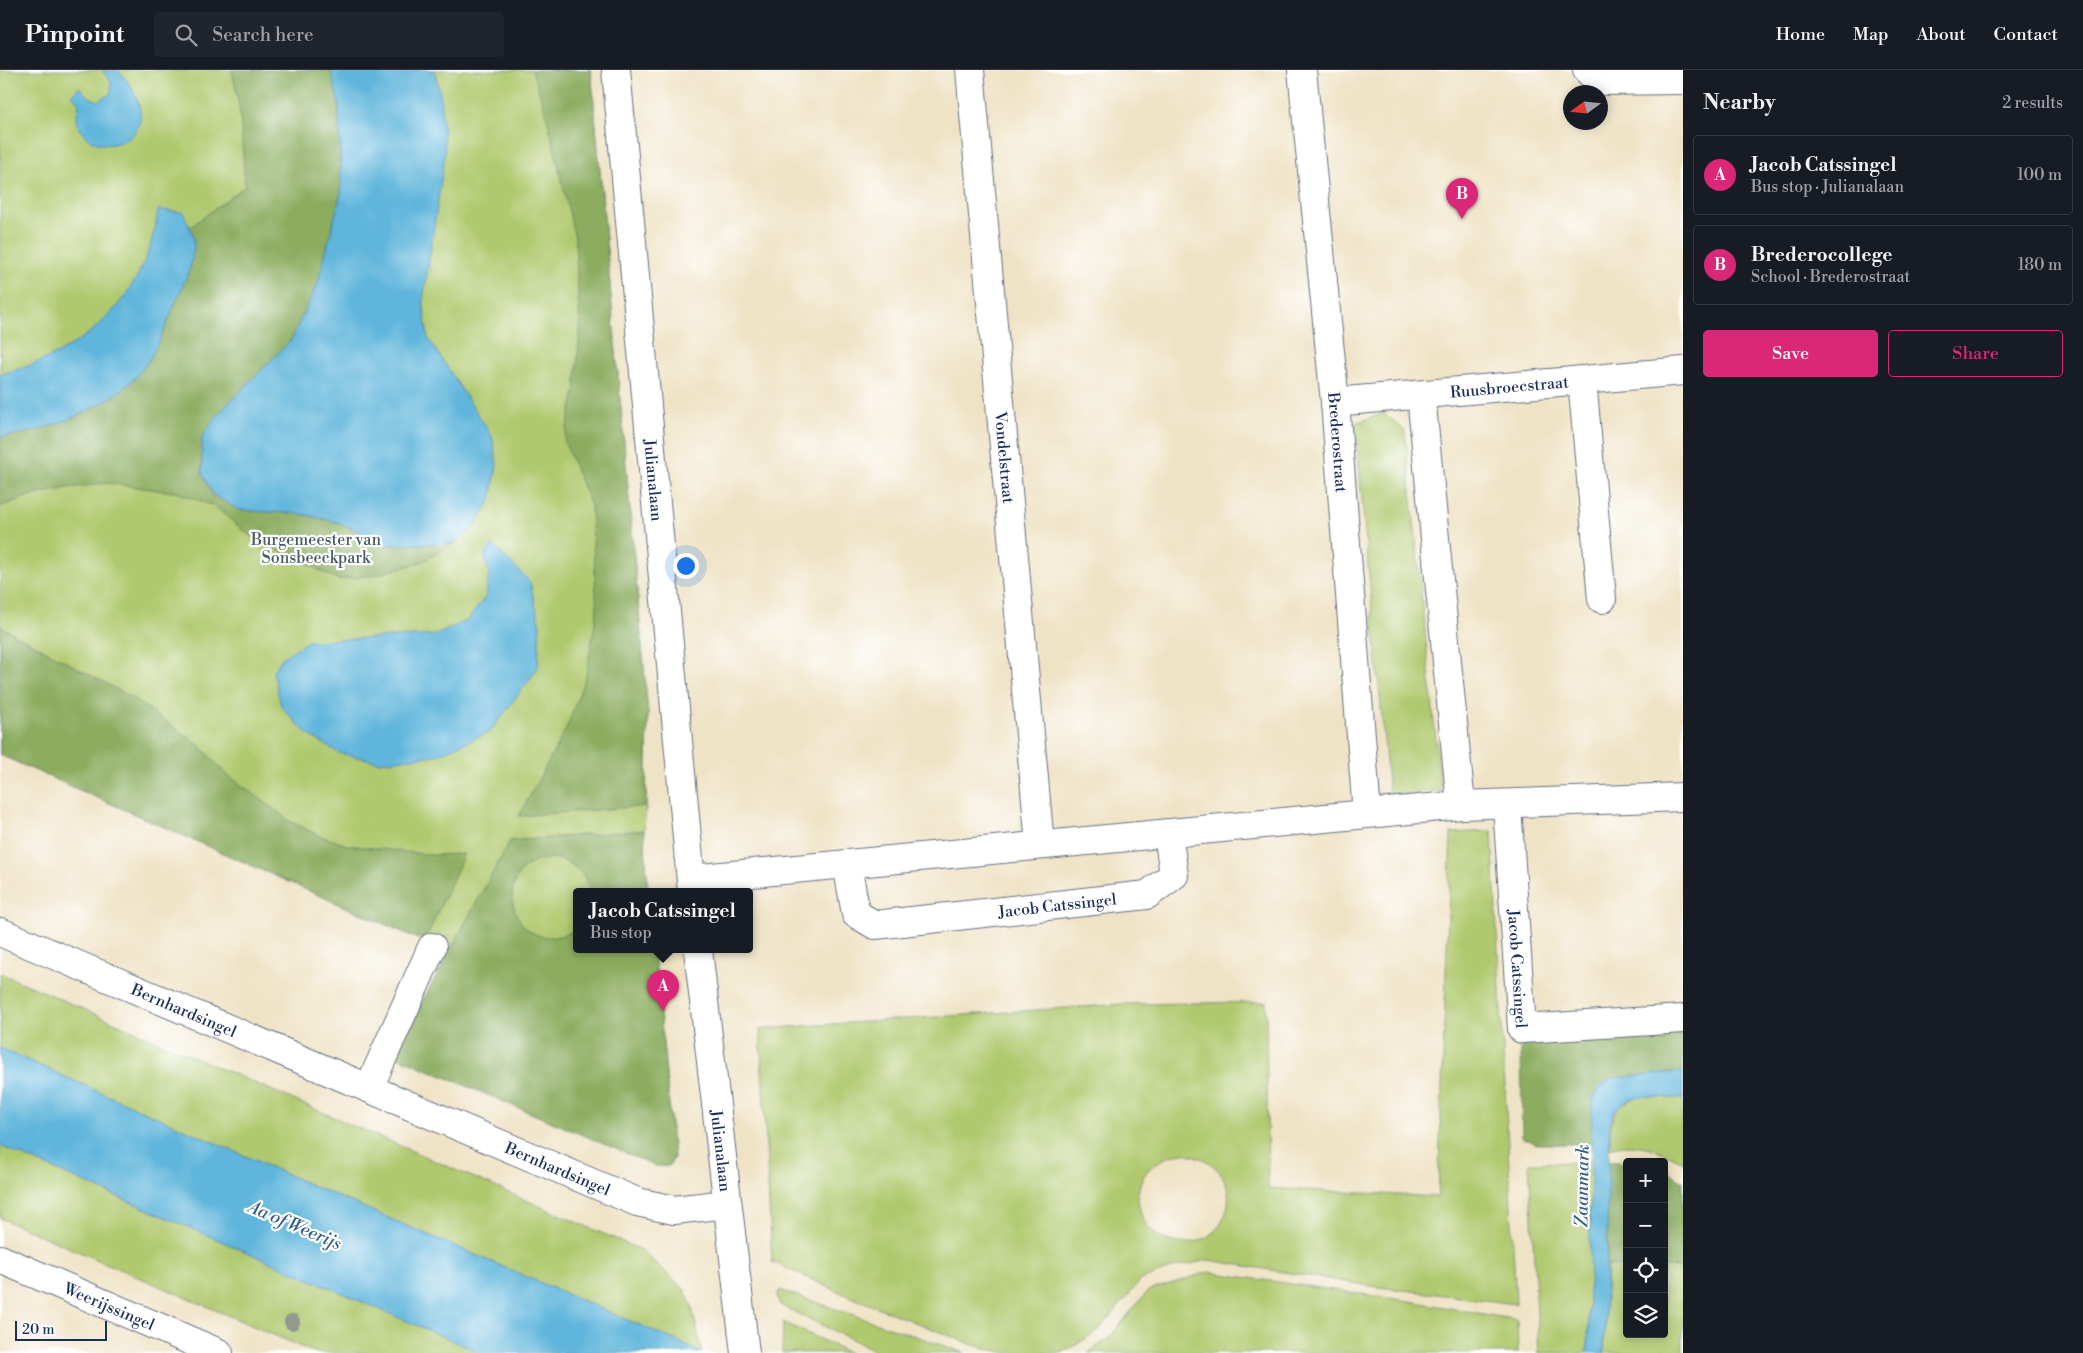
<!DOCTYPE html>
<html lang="en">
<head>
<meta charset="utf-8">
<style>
  :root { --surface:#171b24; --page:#20242c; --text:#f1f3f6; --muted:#9ea1a6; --line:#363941; --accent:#db2777 }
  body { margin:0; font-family:"Libre Bodoni",serif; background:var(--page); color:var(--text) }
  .controls { position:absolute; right:15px; bottom:15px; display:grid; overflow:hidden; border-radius:5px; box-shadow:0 2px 12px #0003 }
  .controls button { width:45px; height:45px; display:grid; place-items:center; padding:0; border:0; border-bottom:1px solid var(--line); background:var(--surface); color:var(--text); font:25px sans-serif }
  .compass { position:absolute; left:1563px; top:15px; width:45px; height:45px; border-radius:50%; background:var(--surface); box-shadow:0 2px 12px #0003; rotate:255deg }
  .scale { position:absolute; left:15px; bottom:12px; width:92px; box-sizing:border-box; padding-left:5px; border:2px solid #1b2f5e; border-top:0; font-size:14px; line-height:18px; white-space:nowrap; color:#1b2f5e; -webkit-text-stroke:4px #fff; paint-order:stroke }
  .you { position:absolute; left:685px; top:495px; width:18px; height:18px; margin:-12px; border:4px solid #fff; border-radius:50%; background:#1a73e8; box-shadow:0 0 0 8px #1a73e833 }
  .badge { display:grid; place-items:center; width:32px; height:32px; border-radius:50%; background:var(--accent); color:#fff; font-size:16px; font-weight:700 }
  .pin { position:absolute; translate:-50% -41px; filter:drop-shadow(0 1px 2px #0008) }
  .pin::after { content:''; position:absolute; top:26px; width:18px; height:15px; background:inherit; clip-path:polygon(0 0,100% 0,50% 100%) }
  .popup { position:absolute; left:573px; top:818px; width:180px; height:65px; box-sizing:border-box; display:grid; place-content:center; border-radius:5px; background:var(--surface); filter:drop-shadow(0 1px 4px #0005); font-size:16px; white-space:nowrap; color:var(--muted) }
  .popup b { font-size:19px; color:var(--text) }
  .popup::after { content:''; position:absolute; left:50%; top:100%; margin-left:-10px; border:10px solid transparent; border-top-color:var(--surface) }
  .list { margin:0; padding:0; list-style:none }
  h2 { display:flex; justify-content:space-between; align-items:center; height:65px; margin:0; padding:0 20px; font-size:21px }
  h2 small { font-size:16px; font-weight:400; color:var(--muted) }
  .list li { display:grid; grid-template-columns:32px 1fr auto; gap:15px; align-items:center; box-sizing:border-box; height:80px; margin:0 10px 10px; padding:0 10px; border:1px solid var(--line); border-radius:5px }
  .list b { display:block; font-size:19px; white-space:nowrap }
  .list p { margin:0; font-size:16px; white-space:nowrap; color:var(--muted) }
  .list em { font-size:16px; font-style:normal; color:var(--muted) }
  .actions { display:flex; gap:10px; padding:15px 20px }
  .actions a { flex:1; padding:11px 0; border:1px solid var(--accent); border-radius:5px; text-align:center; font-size:18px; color:var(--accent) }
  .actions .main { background:var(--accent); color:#fff }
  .icon { flex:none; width:28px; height:28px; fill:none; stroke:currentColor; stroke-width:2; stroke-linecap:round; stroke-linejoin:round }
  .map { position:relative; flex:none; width:1683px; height:1283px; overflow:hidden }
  header { display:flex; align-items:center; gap:30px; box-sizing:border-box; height:70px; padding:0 25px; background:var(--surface); border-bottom:1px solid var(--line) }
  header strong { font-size:24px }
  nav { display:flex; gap:28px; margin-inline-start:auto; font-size:18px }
  .search { width:350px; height:45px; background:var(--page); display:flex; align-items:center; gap:12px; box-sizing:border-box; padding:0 18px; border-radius:5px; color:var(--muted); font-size:19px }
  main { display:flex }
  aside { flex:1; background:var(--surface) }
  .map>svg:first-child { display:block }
</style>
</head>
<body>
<header>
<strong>Pinpoint</strong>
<div class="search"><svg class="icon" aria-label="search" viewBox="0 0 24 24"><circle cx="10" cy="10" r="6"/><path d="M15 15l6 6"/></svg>Search here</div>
<nav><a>Home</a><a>Map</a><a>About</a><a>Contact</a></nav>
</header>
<main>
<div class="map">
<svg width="1683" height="1283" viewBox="0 0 1683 1283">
  <rect width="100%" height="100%" fill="#fff"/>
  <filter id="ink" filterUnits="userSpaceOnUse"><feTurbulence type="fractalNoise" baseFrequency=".02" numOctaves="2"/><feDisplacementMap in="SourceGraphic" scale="10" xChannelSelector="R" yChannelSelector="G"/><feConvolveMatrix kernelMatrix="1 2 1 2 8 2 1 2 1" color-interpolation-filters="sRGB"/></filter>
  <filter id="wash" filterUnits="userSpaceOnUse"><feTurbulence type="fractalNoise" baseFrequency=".0096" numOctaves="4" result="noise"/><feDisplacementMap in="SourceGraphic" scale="20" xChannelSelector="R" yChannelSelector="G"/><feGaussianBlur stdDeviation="1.12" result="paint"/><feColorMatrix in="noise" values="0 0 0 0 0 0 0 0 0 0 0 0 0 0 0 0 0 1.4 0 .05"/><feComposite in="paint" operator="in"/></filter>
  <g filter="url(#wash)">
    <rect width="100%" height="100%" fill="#efe3c5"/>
    <g fill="#b0c96e" stroke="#667c66" fill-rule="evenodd">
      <path d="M0 0H591L648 644 646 736 644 760 648 822H577V880H654L674 1087 669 1096H656L450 881 0 685Z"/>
      <path d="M1384 343 1405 361 1441 721 1389 725 1355 353Z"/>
      <path d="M1492 761 1516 1234 1371 1216 1208 1190 1175 1197 1141 1210 1101 1258 1070 1279 1057 1283H1006L973 1275 851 1227 772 1192 760 959 1125 934 1266 932 1268 1118 1438 1127 1451 763ZM1182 1083C1258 1094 1231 1189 1169 1171 1157 1167 1146 1157 1142 1146 1129 1112 1150 1089 1182 1083Z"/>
      <path d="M0 903 641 1180 685 1220 692 1237 702 1283 677 1271 304 1112 0 978Z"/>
      <path d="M1642 1026 1683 1029V1092C1660 1080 1635 1070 1610 1078 1610 1050 1611 1034 1642 1026Z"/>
      <path d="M0 1076 424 1258 481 1283H316L0 1148Z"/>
      <path d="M1592 1092 1588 1283H1539L1529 1093Z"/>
      <path d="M1607 1195 1627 1196V1264H1664V1197L1683 1198V1283H1604Z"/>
      <path d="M1208 1202 1410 1231 1517 1250 1518 1283H1088L1109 1268 1148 1221Z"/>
      <path d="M780 1220 965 1283H880L780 1235 777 1225Z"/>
      <path d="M783 1252 850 1283H782Z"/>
    </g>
    <g fill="#8cad61" stroke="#546e60">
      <path d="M232 0H331L339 34 341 123 318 213 309 233 291 270 262 300 240 440 302 444 341 453 386 475 455 473 422 492 376 505 339 510 249 465 214 436 179 423 108 413 68 418 29 426 0 437V367L44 358 76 346 107 329 135 309 194 169 189 158 245 116 240 41Z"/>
      <path d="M532 0H591L648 644 646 736 519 746 566 659 586 606 597 541 591 436 564 371 575 322 580 260 575 168 546 43Z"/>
      <path d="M0 556 131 627 198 674 225 703 290 751 318 765 347 775 432 785 464 784 428 864 418 869 0 685Z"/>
      <path d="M644 760 648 822H590C587 806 577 795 561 790 552 787 544 789 535 792 489 810 518 893 577 859V880H654L674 1087 669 1096H656L393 985 510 771Z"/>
      <path d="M1683 962V1002L1621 1007 1595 1023 1592 1033V1074H1537L1522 1067 1521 974Z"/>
      <path d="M1608 1091 1627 1093V1196L1607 1195Z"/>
      <path d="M1664 1099 1683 1111V1198L1664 1197Z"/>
    </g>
    <g fill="#5fb5db" stroke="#3d729c">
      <path d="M102 0H118C191 82 60 101 79 33L72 25 79 17 89 27 98 31 111 23V12Z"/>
      <path d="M331 0H434L440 23 445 83 423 231 428 268 492 366 497 394 491 430 472 460 455 473 386 475 341 453 302 444 240 440 213 425 202 403V367L218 344 291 270 318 213 341 123 339 34Z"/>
      <path d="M158 140 183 142C186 150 193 162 194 170 195 194 183 215 174 236 164 260 153 290 134 309 103 340 43 363 0 367V304C83 285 147 228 158 140Z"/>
      <path d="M493 475 530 512 540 555 538 598 490 662 437 685 380 692 339 683 306 663 281 636 273 601 283 587 308 571 436 565 468 550 486 526 489 503 484 485Z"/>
      <path d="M0 978 304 1112 677 1271 700 1283H481L0 1076Z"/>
      <path d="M1683 1002V1029C1657 1028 1617 1017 1610 1054 1609 1063 1611 1073 1609 1082L1604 1283H1588L1592 1033C1596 1021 1601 1015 1611 1008Z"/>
    </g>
  </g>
  <g filter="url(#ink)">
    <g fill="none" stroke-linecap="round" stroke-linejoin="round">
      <defs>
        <g id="minor">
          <path id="s1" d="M616 0 692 822"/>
          <path id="s2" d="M970 0 1040 775"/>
          <path id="s3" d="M1302 0 1335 332 1367 744"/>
          <path d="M1587 0 1599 11 1683 10"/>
          <path d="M1582 310 1602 529"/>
          <path d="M1421 325 1461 735"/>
          <path id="s4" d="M1335 332 1683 301"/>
          <path id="s5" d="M1507 735 1522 959 1683 949"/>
          <path id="s6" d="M847 794 856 844 875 855 1147 825 1174 805 1168 763"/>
          <path d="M691 809 1461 735 1683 727"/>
          <path id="s7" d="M0 862 637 1132 674 1140 727 1134"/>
          <path id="s8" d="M698 880 745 1283"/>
          <path d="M369 1018 432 877"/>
          <path id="s9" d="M0 1189 219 1283"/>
        </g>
      </defs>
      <use href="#minor" stroke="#656e82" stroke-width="30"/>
      <use href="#minor" stroke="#fff" stroke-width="28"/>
    </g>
    <circle fill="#93998f" cx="292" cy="1252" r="8"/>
  </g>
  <g text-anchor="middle" stroke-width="4.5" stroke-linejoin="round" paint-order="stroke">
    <g font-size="16" fill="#1b2f5e" stroke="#fff">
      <text dy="6" stroke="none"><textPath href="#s4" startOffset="175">Ruusbroecstraat</textPath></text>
      <text dy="6" stroke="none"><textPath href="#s3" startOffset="374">Brederostraat</textPath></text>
      <text dy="6" stroke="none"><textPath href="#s2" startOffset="389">Vondelstraat</textPath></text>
      <text dy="6" stroke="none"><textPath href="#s1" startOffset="412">Julianalaan</textPath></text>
      <text dy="6" stroke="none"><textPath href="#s6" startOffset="256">Jacob Catssingel</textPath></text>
      <text dy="6" stroke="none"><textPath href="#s5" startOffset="164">Jacob Catssingel</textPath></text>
      <text dy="6" stroke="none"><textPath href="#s7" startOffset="200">Bernhardsingel</textPath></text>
      <text dy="6" stroke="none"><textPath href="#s8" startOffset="202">Julianalaan</textPath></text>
      <text dy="6" stroke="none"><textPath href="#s7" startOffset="606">Bernhardsingel</textPath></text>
      <text dy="6" stroke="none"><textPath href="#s9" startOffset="119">Weerijssingel</textPath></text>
    </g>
    <g font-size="16" fill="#485d63" stroke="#fff">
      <text x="316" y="475">Burgemeester van<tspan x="316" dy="18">Sonsbeeckpark</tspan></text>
    </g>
    <g font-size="18" font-style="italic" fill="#335e8a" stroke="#fff">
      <text transform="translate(1582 1116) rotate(-89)" y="6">Zaanmark</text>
      <text transform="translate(295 1155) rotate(23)" y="6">Aa of Weerijs</text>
    </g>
  </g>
</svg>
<div class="controls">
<button>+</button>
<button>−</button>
<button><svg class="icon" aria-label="locate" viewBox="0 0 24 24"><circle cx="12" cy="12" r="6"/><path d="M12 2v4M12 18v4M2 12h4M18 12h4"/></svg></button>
<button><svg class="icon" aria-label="layers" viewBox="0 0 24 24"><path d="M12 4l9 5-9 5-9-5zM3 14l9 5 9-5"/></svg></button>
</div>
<svg class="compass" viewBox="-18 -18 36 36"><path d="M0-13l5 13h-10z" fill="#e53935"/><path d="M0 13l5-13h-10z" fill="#9ea1a6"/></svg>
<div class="scale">20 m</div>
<div class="you"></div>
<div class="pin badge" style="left:663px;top:941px">A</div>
<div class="popup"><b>Jacob Catssingel</b>Bus stop</div>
<div class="pin badge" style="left:1462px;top:149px">B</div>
</div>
<aside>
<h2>Nearby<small>2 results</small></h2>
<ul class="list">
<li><span class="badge">A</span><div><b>Jacob Catssingel</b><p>Bus stop · Julianalaan</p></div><em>100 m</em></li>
<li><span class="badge">B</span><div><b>Brederocollege</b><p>School · Brederostraat</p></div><em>180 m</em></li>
</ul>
<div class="actions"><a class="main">Save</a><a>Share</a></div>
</aside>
</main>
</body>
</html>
